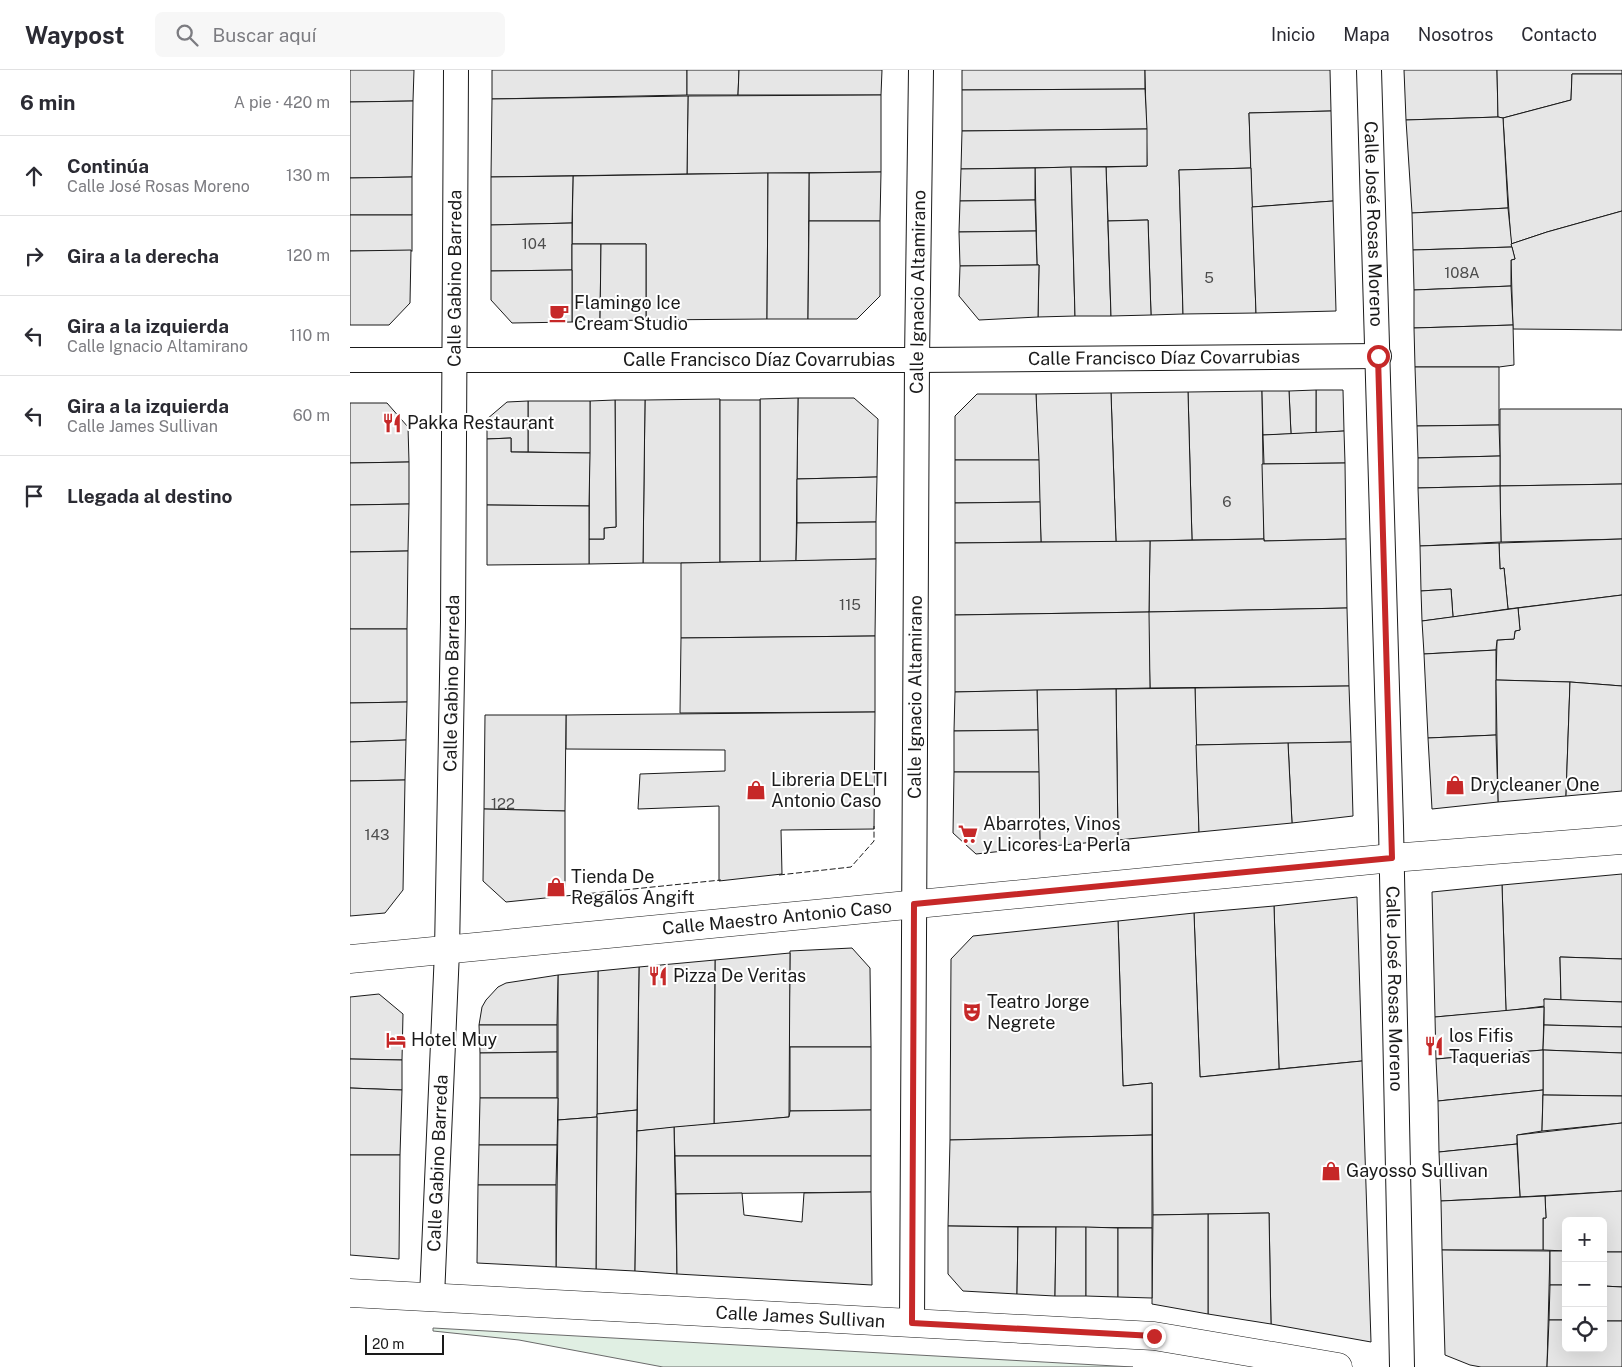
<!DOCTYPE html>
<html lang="es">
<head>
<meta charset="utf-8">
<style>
  :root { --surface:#fff; --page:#f7f7f7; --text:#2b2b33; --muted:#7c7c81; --line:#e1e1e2 }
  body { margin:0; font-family:"Public Sans",sans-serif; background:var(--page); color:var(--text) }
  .controls { position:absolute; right:15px; bottom:15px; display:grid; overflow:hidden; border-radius:8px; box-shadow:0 5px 20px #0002 }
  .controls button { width:45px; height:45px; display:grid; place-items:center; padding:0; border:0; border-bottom:1px solid var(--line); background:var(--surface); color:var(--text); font:25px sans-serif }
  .scale { position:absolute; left:15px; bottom:12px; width:79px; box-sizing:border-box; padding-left:5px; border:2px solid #1a1a1a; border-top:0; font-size:14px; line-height:18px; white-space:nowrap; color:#1a1a1a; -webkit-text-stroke:4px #fff; paint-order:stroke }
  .stop { position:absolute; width:15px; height:15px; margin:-11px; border:4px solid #c62828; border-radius:50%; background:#fff }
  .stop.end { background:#c62828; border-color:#fff; box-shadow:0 1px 5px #0008 }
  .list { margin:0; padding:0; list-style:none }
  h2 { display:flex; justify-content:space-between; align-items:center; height:65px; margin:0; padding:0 20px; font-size:21px }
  h2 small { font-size:16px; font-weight:400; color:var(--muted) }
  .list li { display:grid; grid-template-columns:32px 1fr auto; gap:15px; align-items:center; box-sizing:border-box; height:80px; padding:0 20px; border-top:1px solid var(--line) }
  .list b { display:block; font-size:19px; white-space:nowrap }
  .list p { margin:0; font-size:16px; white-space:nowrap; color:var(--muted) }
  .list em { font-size:16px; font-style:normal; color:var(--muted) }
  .icon { flex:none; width:28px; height:28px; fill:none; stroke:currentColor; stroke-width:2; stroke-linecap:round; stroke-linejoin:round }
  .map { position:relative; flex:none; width:1272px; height:1297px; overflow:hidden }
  header { display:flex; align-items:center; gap:30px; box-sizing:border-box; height:70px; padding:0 25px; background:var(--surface); border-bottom:1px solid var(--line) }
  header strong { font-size:24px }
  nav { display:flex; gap:28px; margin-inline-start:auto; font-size:18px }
  .search { width:350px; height:45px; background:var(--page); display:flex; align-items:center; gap:12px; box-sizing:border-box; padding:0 18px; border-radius:8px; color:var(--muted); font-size:19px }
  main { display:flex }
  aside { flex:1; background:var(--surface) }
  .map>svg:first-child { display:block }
</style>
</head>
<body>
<header>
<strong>Waypost</strong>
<div class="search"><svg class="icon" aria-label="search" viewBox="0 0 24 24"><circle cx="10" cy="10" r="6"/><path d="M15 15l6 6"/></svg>Buscar aquí</div>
<nav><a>Inicio</a><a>Mapa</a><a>Nosotros</a><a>Contacto</a></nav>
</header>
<main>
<aside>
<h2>6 min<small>A pie · 420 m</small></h2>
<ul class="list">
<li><svg class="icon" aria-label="ahead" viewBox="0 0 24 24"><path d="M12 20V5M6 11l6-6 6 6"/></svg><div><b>Continúa</b><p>Calle José Rosas Moreno</p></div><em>130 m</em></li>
<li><svg class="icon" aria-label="right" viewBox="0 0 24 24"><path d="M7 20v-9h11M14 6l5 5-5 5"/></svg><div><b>Gira a la derecha</b></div><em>120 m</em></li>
<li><svg class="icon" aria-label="left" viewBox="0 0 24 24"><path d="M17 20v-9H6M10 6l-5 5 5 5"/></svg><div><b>Gira a la izquierda</b><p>Calle Ignacio Altamirano</p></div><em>110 m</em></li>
<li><svg class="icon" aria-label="left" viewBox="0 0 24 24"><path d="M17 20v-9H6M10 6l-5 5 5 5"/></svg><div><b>Gira a la izquierda</b><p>Calle James Sullivan</p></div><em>60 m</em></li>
<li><svg class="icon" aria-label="arrive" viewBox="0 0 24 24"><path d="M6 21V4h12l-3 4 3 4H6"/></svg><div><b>Llegada al destino</b></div></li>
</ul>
</aside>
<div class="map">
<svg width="1272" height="1297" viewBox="0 0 1272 1297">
  <rect width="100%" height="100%" fill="#fff"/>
  <path fill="#e0efe3" stroke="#6a6a6a" d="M83 1258 783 1297H313L169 1270 83 1261Z"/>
  <g fill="#e6e6e6" stroke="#1a1a1a">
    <path d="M0 0H64L63 31 0 32Z"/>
    <path d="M142 0H337V25L142 29Z"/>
    <path d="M337 0H389L388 25H337Z"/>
    <path d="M389 0H532L531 25H388Z"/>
    <path d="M612 0H795V19L612 20Z"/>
    <path d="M795 0H980L981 41 899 43 901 98 829 100 833 244 801 245 798 150 758 151 756 97 797 96Z"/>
    <path d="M1054 0H1147L1148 47 1056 50Z"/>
    <path d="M1147 0H1272V4H1222L1221 30 1153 48 1148 47Z"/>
    <path d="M1222 4H1272V141L1197 162 1161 174 1153 48 1221 30Z"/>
    <path d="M795 19 797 59 612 61V20Z"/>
    <path d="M531 25V102L337 104 338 26Z"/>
    <path d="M338 26 337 104 141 107 142 29Z"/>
    <path d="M63 31 62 107 0 108V32Z"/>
    <path d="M981 41 983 131 902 137 899 43Z"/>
    <path d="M1148 47 1153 48 1158 138 1062 143 1056 50Z"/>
    <path d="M797 59V96L611 99 612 61Z"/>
    <path d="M721 97 725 246 688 247 689 195H687L685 98Z"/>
    <path d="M721 97H756L761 246H725Z"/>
    <path d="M685 98V130L610 131 611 99Z"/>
    <path d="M901 98 906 243 833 244 829 100Z"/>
    <path d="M531 102 530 151H459V103Z"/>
    <path d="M418 103 417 249 296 250V174H222L223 106Z"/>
    <path d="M418 103H459L458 249H417Z"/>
    <path d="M223 106 222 153 141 155V107Z"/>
    <path d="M62 107V145H0V108Z"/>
    <path d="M685 130 686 161 609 162 610 131Z"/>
    <path d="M983 131 986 241 906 243 902 137Z"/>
    <path d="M1158 138 1162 177 1063 180 1062 143Z"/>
    <path d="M1272 141V260L1163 259 1161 190 1165 189 1161 174 1197 162Z"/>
    <rect x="0" y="145" width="62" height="36"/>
    <path d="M798 150 801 245 761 246 758 151Z"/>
    <path d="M459 151H530V226L507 249H458Z"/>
    <path d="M222 153V200L141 201V155Z"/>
    <path d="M686 161 687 195 610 196 609 162Z"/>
    <path d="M222 174H251L250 251 222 252Z"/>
    <path d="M251 174H296V250L250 251Z"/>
    <path d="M1162 177 1165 189 1161 190V216L1064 220 1063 180Z"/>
    <path d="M61 180 60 233 39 255H0V181Z"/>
    <path d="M687 195H689L688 247 629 250 609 226 610 196Z"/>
    <path d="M222 200V252L162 253 141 230V201Z"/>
    <path d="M1161 216 1163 255 1064 258V220Z"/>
    <path d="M1163 255 1164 295 1149 297H1065L1064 258Z"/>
    <path d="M1065 297H1149V355L1067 356Z"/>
    <path d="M966 320H993L994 361 966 363Z"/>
    <path d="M966 320V363L941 364 939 321Z"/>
    <path d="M912 321 914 469 842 470 838 322Z"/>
    <path d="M912 321H939L941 364 913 365Z"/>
    <path d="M838 322 842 470 766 472 761 323Z"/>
    <path d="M761 323 766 472H691L686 324Z"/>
    <path d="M627 324H686L689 390H605V346Z"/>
    <path d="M448 328H504L528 349 527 407 447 409Z"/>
    <path d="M448 328 446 491 410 492V329Z"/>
    <path d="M370 329V493H293L295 330Z"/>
    <path d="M265 330H295L293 493 239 494V469H254V458L266 457Z"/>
    <path d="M265 330 266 457 254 458V469H239L240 331Z"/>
    <rect x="370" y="330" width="40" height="162"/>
    <path d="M178 331H240V383L178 382Z"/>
    <path d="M178 331V382H161V368L137 369V349L157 332Z"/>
    <path d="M0 333H37L58 357 59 392 0 393Z"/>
    <path d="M1150 339H1272V414L1150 416Z"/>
    <path d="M1149 355 1150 386 1068 388 1067 356Z"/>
    <path d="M994 361 995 393 914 394 913 365Z"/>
    <path d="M161 368V382L240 383 239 436 137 435V369Z"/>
    <path d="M1150 386V416L1068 418V388Z"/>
    <path d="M605 390H689L690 432 605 433Z"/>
    <path d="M59 392V434L0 435V393Z"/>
    <path d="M995 393 996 469 914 471 912 394Z"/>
    <path d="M527 407 526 452 447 453V409Z"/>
    <path d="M1272 414V469L1151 472 1150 416Z"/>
    <path d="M1150 416 1151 472 1070 476 1068 418Z"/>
    <path d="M690 432 691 472 605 473V433Z"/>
    <path d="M59 434 58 481 0 482V435Z"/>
    <path d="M137 435 239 436V494L137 495Z"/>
    <path d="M526 452V489L446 491 447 453Z"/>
    <path d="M914 469V471L996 469 997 538 799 542 800 471Z"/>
    <path d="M1272 469V525L1158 539 1154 498 1150 499 1149 473Z"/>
    <path d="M800 471 799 542 605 545V473Z"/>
    <path d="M1149 473 1150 499 1154 498 1158 539 1103 547 1101 519 1071 521 1070 476Z"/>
    <path d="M58 481 57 559H0V482Z"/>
    <path d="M526 489 525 566 331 568V493Z"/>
    <path d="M1101 519 1103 547 1072 551 1071 521Z"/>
    <path d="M1272 525V616L1220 612 1146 610 1147 570 1164 569 1165 561 1170 560 1168 538Z"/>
    <path d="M997 538 999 616 800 618 798 542Z"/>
    <path d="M1168 538 1170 560 1165 561 1164 569 1147 570 1146 580 1074 584 1072 551Z"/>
    <path d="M799 542 800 618 605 622V545Z"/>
    <path d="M0 559H57V632L0 633Z"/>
    <path d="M525 566V642L330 643 331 568Z"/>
    <path d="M1146 580V665L1078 668 1074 584Z"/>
    <path d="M1146 610 1220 612 1216 726 1148 732Z"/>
    <path d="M1220 612 1272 616V721L1216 726Z"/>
    <path d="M999 616 1001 672 846 675 845 618Z"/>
    <path d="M845 618 849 762 768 770 766 619Z"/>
    <path d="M766 619 768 770 690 777 687 620Z"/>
    <path d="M687 620 688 660 604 661 605 622Z"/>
    <path d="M57 632 56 670 0 672V633Z"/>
    <path d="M525 642 524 759 431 760 432 804 369 811V736L288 739 290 704 375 701V680L216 679V645Z"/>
    <path d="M135 645H216L215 741 134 739Z"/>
    <path d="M688 660 689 702H604V661Z"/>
    <path d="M1146 665 1148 732 1082 739 1078 668Z"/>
    <path d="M56 670 55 710 0 711V672Z"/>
    <path d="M1001 672 1003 746 942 753 938 673Z"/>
    <path d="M938 673 942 753 849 762 846 675Z"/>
    <path d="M604 702H689L690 777 626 784 603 763Z"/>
    <path d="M55 710 53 820 35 843 0 846V711Z"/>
    <path d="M134 739 215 741V826L156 832 133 811Z"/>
    <path d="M1272 804V889L1210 887 1211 930 1194 929 1195 936 1156 941 1152 815Z"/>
    <path d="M1152 815 1156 941 1085 947 1082 822Z"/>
    <path d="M1007 827 1012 991 929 999 924 836Z"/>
    <path d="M924 836 929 999 850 1007 844 843Z"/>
    <path d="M844 843 850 1007 1012 991 1021 1272 921 1254 919 1143 803 1145 802 1013 773 1016 768 851Z"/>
    <path d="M768 851 773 1016 802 1013V1065L600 1070 601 889 623 866Z"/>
    <path d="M502 878 520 898 521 977H439L440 881Z"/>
    <path d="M440 883 439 1047 364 1054 365 890Z"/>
    <path d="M1210 887 1272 889V932L1211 930Z"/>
    <path d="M365 890 364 1054 287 1061 289 897Z"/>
    <path d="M289 897 287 1040 247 1044 248 901Z"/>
    <path d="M248 901 247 1047 208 1050V905Z"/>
    <path d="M208 905 207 955H129L132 937 136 930 148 917 156 913Z"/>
    <path d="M29 924 53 944 52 990 0 989V927Z"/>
    <path d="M1194 929 1272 932V957L1194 955Z"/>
    <path d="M1194 937 1193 980 1086 989 1085 947Z"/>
    <path d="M129 955H207V982L130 983Z"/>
    <path d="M1194 955 1272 957V983L1193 980Z"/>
    <path d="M440 977H521V1040L440 1041Z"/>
    <path d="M1193 980 1272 983V1026L1193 1025Z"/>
    <path d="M1193 980V1020L1088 1031 1086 989Z"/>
    <path d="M207 982V1028H130V983Z"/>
    <path d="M0 989 52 990V1020L0 1018Z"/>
    <path d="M0 1018 52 1020 50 1085H0Z"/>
    <path d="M1193 1020 1192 1061 1167 1065V1074L1089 1082 1088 1031Z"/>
    <path d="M1193 1025 1272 1026V1053L1192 1061Z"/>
    <path d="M130 1028H208L207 1075H129Z"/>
    <path d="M287 1040 285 1201 246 1199 247 1044Z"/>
    <path d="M521 1040V1086H325L324 1057 439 1047 440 1041Z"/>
    <path d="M247 1047 246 1199 206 1197 208 1050Z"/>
    <path d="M1272 1053V1121L1170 1127 1167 1065Z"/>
    <path d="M324 1057 327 1204 285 1201 287 1061Z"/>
    <path d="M802 1065V1158L598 1156 600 1070Z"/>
    <path d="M1167 1074 1170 1127 1091 1131 1089 1082Z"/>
    <path d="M129 1075H207L206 1115H128Z"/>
    <path d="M0 1085H50L49 1189 0 1185Z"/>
    <path d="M325 1086H521V1122L326 1124Z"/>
    <path d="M128 1115H206V1197L127 1193Z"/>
    <path d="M1272 1121V1182H1253V1151H1216V1181L1193 1180V1148H1196L1195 1126Z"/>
    <path d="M521 1122 522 1215 327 1204 326 1124 392 1123 394 1145 452 1152 454 1123Z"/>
    <path d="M1195 1126 1196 1148H1193V1180H1092L1091 1131Z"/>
    <path d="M919 1143 921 1254 858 1244V1144Z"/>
    <path d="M858 1144V1244L802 1234 803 1145Z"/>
    <path d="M598 1156 668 1157 667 1224 613 1221 598 1204Z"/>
    <path d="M668 1157H706L705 1226 667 1224Z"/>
    <path d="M706 1157H736V1226H705Z"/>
    <path d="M736 1157 768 1158V1227L736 1226Z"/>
    <path d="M768 1158H802V1228L768 1227Z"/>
    <path d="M1092 1180 1200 1181 1197 1297H1131L1120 1295 1095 1285Z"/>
    <rect x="1200" y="1181" width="16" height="34"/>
    <path d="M1253 1182H1272V1217L1253 1216Z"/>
    <path d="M1200 1215H1216V1250H1199Z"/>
    <path d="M1253 1216 1272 1217V1251H1253Z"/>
    <path d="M1199 1250H1216V1278H1253V1251H1272V1297H1197Z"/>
  </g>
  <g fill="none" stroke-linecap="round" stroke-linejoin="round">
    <defs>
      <g id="street">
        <path id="s1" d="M1019 0 1041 756 1052 1297"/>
        <path id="s2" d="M0 290H567L1029 286"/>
        <path id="s3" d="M82 1227 97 881 103 552 106 0"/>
        <path id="s4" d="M562 1253 567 290 571 0"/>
      </g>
      <g id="secondary">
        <path id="s5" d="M0 889 1042 788 1272 770"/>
        <path id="s6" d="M0 1223 804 1266 988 1297"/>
      </g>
    </defs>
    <use href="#street" stroke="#1a1a1a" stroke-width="26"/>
    <use href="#secondary" stroke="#1a1a1a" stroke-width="29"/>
    <use href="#street" stroke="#fff" stroke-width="24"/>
    <use href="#secondary" stroke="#fff" stroke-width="28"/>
    <g stroke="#1a1a1a" stroke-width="1" stroke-dasharray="6 2.5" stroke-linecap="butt">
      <path d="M429 805 501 797 524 771V756"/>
      <path d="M215 826 371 810"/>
    </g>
  </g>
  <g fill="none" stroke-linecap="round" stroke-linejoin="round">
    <path stroke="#c62828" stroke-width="6" d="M804 1266 562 1253 564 834 1042 788 1028 286"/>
  </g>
  <defs>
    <symbol id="cafe-bare" viewBox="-9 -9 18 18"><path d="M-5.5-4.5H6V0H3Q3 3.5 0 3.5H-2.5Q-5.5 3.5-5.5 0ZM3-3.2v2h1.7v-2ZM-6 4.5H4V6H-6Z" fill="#c62828" stroke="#fff" stroke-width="2.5" paint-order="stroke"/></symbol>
    <symbol id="restaurant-bare" viewBox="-9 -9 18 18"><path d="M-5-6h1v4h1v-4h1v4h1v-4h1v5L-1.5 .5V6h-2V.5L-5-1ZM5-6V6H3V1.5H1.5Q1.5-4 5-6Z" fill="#c62828" stroke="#fff" stroke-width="2.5" paint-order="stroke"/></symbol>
    <symbol id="shop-bare" viewBox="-9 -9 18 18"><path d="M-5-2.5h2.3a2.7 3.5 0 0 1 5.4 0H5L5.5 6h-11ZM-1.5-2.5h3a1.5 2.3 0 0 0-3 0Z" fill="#c62828" stroke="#fff" stroke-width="2.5" paint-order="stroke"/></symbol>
    <symbol id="supermarket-bare" viewBox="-9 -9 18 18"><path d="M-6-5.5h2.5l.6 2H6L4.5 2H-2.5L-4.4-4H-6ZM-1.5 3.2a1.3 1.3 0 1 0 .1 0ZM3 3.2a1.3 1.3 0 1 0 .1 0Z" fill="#c62828" stroke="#fff" stroke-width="2.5" paint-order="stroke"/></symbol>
    <symbol id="theatre-bare" viewBox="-9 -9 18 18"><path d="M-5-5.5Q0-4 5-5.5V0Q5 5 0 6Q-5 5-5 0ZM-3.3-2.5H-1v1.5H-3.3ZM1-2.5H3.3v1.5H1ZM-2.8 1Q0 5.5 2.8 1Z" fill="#c62828" stroke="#fff" stroke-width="2.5" paint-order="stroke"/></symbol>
    <symbol id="hotel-bare" viewBox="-9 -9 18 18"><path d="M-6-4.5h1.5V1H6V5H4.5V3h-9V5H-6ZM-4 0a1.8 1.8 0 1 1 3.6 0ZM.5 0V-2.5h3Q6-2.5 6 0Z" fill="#c62828" stroke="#fff" stroke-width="2.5" paint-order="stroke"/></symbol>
  </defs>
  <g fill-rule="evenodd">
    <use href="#cafe-bare" x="195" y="229" width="28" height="28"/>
    <use href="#restaurant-bare" x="28" y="339" width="28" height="28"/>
    <use href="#shop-bare" x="1091" y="701" width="28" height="28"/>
    <use href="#shop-bare" x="392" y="706" width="28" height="28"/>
    <use href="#supermarket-bare" x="604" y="750" width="28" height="28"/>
    <use href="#shop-bare" x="192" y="803" width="28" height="28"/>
    <use href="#restaurant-bare" x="294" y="892" width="28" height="28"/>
    <use href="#theatre-bare" x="608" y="928" width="28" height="28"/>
    <use href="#hotel-bare" x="32" y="956" width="28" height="28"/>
    <use href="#restaurant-bare" x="1070" y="962" width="28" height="28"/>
    <use href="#shop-bare" x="967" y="1087" width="28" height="28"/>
  </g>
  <g text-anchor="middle" stroke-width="4" stroke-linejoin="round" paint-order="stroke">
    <g font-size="15" fill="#4d4d4d">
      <text x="184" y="179">104</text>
      <text x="1112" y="208">108A</text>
      <text x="859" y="213">5</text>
      <text x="877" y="437">6</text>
      <text x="500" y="540">115</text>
      <text x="153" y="739">122</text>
      <text x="27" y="770">143</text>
    </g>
    <g font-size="18" fill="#1a1a1a" stroke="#fff">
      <text dy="6" stroke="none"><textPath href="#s1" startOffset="154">Calle José Rosas Moreno</textPath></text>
      <text dy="6" stroke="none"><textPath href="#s3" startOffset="1019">Calle Gabino Barreda</textPath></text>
      <text dy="6" stroke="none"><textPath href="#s4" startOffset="1031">Calle Ignacio Altamirano</textPath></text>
      <text dy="6" stroke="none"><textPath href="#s2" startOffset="814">Calle Francisco Díaz Covarrubias</textPath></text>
      <text dy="6" stroke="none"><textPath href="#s2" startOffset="409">Calle Francisco Díaz Covarrubias</textPath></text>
      <text dy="6" stroke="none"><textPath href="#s3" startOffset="614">Calle Gabino Barreda</textPath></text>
      <text dy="6" stroke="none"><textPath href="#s4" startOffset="626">Calle Ignacio Altamirano</textPath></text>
      <text dy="6" stroke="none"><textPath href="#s5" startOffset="429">Calle Maestro Antonio Caso</textPath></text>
      <text dy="6" stroke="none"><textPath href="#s1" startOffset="919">Calle José Rosas Moreno</textPath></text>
      <text dy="6" stroke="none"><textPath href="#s3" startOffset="134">Calle Gabino Barreda</textPath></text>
      <text dy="6" stroke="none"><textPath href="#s6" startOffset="451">Calle James Sullivan</textPath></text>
    </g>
    <g font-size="18" fill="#1a1a1a" stroke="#fff" text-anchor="start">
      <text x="224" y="239">Flamingo Ice<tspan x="224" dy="21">Cream Studio</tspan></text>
      <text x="57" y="359">Pakka Restaurant</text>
      <text x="421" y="716">Libreria DELTI<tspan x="421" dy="21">Antonio Caso</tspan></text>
      <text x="1120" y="721">Drycleaner One</text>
      <text x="633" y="760">Abarrotes, Vinos<tspan x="633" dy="21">y Licores La Perla</tspan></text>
      <text x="221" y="813">Tienda De<tspan x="221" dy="21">Regalos Angift</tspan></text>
      <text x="323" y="912">Pizza De Veritas</text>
      <text x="637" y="938">Teatro Jorge<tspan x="637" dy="21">Negrete</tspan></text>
      <text x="1099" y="972">los Fifis<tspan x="1099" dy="21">Taquerias</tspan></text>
      <text x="61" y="976">Hotel Muy</text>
      <text x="996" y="1107">Gayosso Sullivan</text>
    </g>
  </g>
</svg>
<div class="controls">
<button>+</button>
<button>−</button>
<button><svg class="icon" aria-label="locate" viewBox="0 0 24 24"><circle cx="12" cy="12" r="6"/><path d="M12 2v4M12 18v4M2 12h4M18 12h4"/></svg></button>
</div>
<div class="scale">20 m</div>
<div class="stop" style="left:1028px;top:286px"></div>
<div class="stop end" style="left:804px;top:1266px"></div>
</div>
</main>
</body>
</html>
